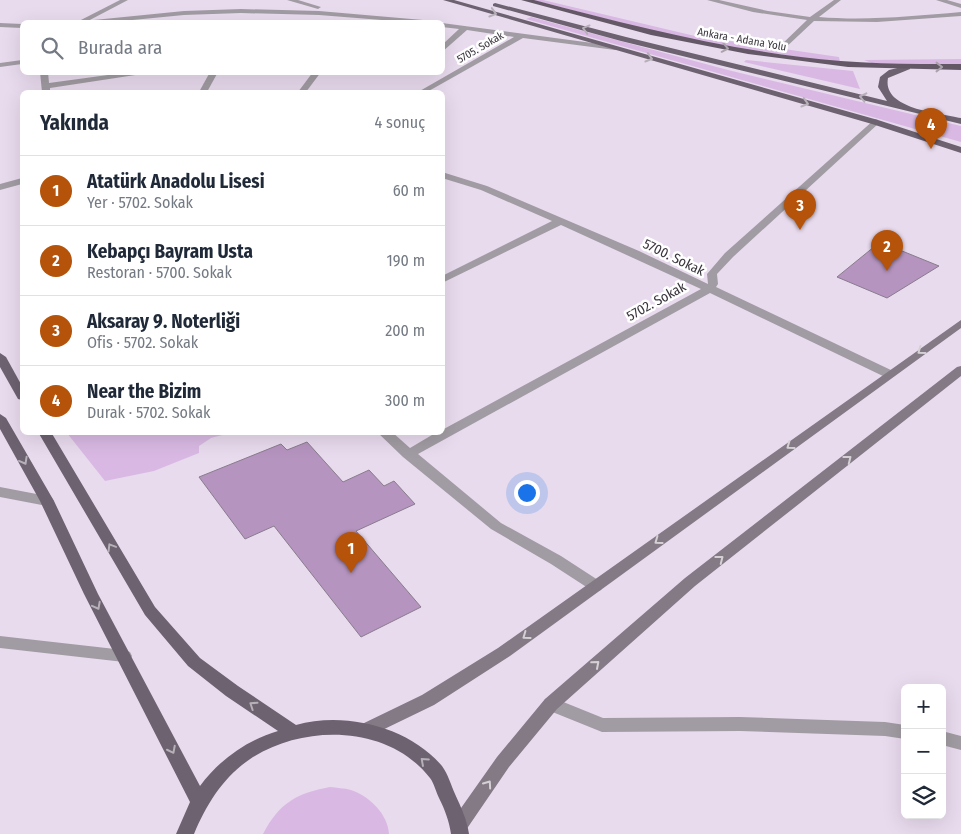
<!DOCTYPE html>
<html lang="tr">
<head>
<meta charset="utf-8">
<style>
  :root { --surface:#fff; --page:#f6f6f7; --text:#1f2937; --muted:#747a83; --line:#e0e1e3; --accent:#b45309 }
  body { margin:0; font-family:"Fira Sans Condensed",sans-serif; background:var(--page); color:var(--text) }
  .controls { position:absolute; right:15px; bottom:15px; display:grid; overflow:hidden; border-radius:8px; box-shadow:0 5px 20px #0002 }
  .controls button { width:45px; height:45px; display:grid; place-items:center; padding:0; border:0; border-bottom:1px solid var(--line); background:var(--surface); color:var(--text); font:25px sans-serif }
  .you { position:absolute; left:526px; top:492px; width:18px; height:18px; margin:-12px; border:4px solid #fff; border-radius:50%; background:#1a73e8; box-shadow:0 0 0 8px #1a73e833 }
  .badge { display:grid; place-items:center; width:32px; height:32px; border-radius:50%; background:var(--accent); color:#fff; font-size:16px; font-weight:700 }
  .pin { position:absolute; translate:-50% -41px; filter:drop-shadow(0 1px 2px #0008) }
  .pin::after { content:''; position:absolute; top:26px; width:18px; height:15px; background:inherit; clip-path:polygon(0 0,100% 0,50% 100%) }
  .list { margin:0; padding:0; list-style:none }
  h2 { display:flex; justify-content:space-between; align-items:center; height:65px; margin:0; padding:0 20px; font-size:21px }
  h2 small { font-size:16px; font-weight:400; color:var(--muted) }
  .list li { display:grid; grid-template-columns:32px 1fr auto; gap:15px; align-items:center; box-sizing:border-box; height:70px; padding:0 20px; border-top:1px solid var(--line) }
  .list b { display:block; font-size:19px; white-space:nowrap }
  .list p { margin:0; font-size:16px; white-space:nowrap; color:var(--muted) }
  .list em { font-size:16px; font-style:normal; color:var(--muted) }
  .icon { flex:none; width:28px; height:28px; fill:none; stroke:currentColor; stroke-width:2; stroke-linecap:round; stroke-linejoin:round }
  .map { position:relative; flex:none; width:961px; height:834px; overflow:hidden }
  .search { position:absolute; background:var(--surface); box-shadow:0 5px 20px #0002; left:20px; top:20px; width:425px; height:55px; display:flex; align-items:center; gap:12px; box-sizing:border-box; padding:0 18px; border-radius:8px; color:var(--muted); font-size:19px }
  .panel { position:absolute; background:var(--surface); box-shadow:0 5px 20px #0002; left:20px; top:90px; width:425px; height:345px; border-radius:8px }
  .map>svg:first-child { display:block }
</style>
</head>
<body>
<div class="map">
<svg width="961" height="834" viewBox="0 0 961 834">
  <rect width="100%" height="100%" fill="#e9dbee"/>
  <g fill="#d9b9e3">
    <path d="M533 0H543L695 36 839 57 840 62 826 61 699 43Z"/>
    <path d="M531 17 728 70 961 126V142L526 19Z"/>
    <path d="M961 59V66L877 65 864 60Z"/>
    <path d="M746 60 853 71 860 89 744 62Z"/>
    <path d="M67 433H230L211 438 199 446V453L154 471 105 481Z"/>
    <path d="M330 787C337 788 344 788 351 790 369 796 388 814 389 834H263C279 803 297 793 330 787Z"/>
  </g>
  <g fill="#b594bf" stroke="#897c8d">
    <path d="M880 242 939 266 887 298 837 277Z"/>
    <path d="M307 442 343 482 369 470 384 486 394 481 415 504 356 531 421 607 361 637 274 526 245 539 199 477 281 444 287 450Z"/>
  </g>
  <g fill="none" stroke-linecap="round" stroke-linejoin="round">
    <g fill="#a19ca3" fill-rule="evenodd">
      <path d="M120 0H128L86 22H77Z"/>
      <path d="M287 0H298L321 7 318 9Z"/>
      <path d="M707 0H719L768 11 810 17 834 0H841L819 17C866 21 914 16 961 12V16L877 22 814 21 783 50 779 48 780 46 807 20 753 12Z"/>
      <path d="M936 0H947L961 4V8Z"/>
      <path d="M241 9 319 11 423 20 427 22H407L319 15 241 13 184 15 112 22H90L94 20 184 11Z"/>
      <path d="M0 23 22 24V28L0 27Z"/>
      <path d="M442 23 615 46 619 48 615 50 523 38 427 92H418L514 37 467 30 442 52V45L459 29 442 27Z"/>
      <path d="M22 60V64L0 67V63Z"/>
      <path d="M40 72H48L49 83 130 72H155L50 88V92H42Z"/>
      <path d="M210 72H218L207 92H199Z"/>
      <path d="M313 72H321L306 92H298Z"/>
      <path d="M875 119 878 120V124L733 257 717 274 718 284 716 287 893 371 895 374 893 377H885L710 293 418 454 501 523 561 556 601 582 603 586 601 590 596 592 591 590 551 564 491 529 403 457 377 432H392L410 448 437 432H442V430L701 289 561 225 442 283V276L552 221 481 190 442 178V172L487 186 639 251 708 284 707 274 725 253Z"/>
      <path d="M22 178V184L0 190V184Z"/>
      <path d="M0 487 47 496 52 498 54 501 52 504 47 506 0 497Z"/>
      <path d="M0 636 124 650 130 652 132 656 130 660 124 662 0 648Z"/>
      <path d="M551 697 603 718 740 717 885 722 905 725V739L885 736 740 731 602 732 545 709 543 704 545 699Z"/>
      <path d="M942 731 961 736V750L942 745Z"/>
    </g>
    <g fill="#837a85" fill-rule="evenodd">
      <path d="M961 320V328L510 656 434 705 372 735 366 737 360 735 358 730 360 725 422 695 498 648Z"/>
      <path d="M961 366V376L695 586 557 709 509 767 466 830 460 832 454 830 451 824 454 818 497 757 545 699 685 578 957 367Z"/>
    </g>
    <g fill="#6d6270" fill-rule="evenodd">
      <path d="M443 0H454L878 120 961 147V153L872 124Z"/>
      <path d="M495 3 626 37 887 101 878 87 880 77 889 70 910 65V69L888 78C882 109 939 113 961 118V124L621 41 493 6V4Z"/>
      <path d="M0 353 6 357 22 386V400L18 399 0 367Z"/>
      <path d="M0 414 6 418 54 501 98 594 200 786C219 760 247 740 278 731L226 696 188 666 145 615 38 432H51L155 607 200 658 238 686 296 725C345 711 409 727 442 766 448 774 451 785 455 794 461 807 467 820 469 834H451C449 821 445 810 439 798 436 792 434 783 430 778 389 725 306 724 253 757 224 776 207 803 194 834H176L190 802 84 594 40 501 0 429Z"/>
    </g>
    <path fill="#645867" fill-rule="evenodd" d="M521 0H534C622 23 711 46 801 57 854 64 908 64 961 64V70L848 67 748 54 651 35Z"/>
  </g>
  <defs><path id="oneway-chevron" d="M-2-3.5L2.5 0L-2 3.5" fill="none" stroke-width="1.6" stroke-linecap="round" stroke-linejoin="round" transform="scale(1.25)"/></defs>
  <g stroke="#b6b0b8">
    <use href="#oneway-chevron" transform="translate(493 13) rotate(16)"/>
    <use href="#oneway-chevron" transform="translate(586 29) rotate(-165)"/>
    <use href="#oneway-chevron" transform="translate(649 58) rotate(16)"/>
    <use href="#oneway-chevron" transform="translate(863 97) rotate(-167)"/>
    <use href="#oneway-chevron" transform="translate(805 103) rotate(16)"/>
    <use href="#oneway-chevron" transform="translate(24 461) rotate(61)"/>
    <use href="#oneway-chevron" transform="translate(111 547) rotate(-121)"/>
    <use href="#oneway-chevron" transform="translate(97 606) rotate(62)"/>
    <use href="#oneway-chevron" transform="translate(253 705) rotate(-146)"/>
    <use href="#oneway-chevron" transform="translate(172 750) rotate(63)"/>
    <use href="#oneway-chevron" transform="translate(424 761) rotate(-138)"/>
  </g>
  <g stroke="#aaa3ab">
    <use href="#oneway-chevron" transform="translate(725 48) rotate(11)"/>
    <use href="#oneway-chevron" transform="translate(939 67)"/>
  </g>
  <g stroke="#d4d0d4">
    <use href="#oneway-chevron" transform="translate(921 351) rotate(144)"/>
    <use href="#oneway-chevron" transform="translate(790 446) rotate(144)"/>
    <use href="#oneway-chevron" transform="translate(848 459) rotate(-38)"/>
    <use href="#oneway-chevron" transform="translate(658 541) rotate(144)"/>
    <use href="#oneway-chevron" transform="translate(720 559) rotate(-38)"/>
    <use href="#oneway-chevron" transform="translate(526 636) rotate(144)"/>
    <use href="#oneway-chevron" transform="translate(596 664) rotate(-41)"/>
    <use href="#oneway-chevron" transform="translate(488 784) rotate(-55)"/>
  </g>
  <g text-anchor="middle" stroke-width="5" stroke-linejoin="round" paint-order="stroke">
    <g font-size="11" fill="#3a353c" stroke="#fff">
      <text transform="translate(742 39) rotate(10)" y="4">Ankara - Adana Yolu</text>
      <text transform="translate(480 47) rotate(-30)" y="4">5705. Sokak</text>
    </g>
    <g font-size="14" fill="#3a353c" stroke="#fff">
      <text transform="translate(674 257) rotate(26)" y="5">5700. Sokak</text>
      <text transform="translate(656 301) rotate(-29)" y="5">5702. Sokak</text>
    </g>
  </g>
</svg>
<div class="controls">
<button>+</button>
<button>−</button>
<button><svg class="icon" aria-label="layers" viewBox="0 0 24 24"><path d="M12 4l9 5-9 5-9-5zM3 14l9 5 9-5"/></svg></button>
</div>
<div class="you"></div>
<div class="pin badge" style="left:351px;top:573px">1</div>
<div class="pin badge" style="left:887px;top:271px">2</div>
<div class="pin badge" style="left:800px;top:230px">3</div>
<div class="pin badge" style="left:931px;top:149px">4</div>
<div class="search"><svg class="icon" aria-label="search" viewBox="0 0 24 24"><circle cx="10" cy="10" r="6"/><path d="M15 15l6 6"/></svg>Burada ara</div>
<section class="panel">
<h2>Yakında<small>4 sonuç</small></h2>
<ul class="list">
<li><span class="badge">1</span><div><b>Atatürk Anadolu Lisesi</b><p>Yer · 5702. Sokak</p></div><em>60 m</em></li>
<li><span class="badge">2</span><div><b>Kebapçı Bayram Usta</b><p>Restoran · 5700. Sokak</p></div><em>190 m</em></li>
<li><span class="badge">3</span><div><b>Aksaray 9. Noterliği</b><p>Ofis · 5702. Sokak</p></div><em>200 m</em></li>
<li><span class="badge">4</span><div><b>Near the Bizim</b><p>Durak · 5702. Sokak</p></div><em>300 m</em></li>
</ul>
</section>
</div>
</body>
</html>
